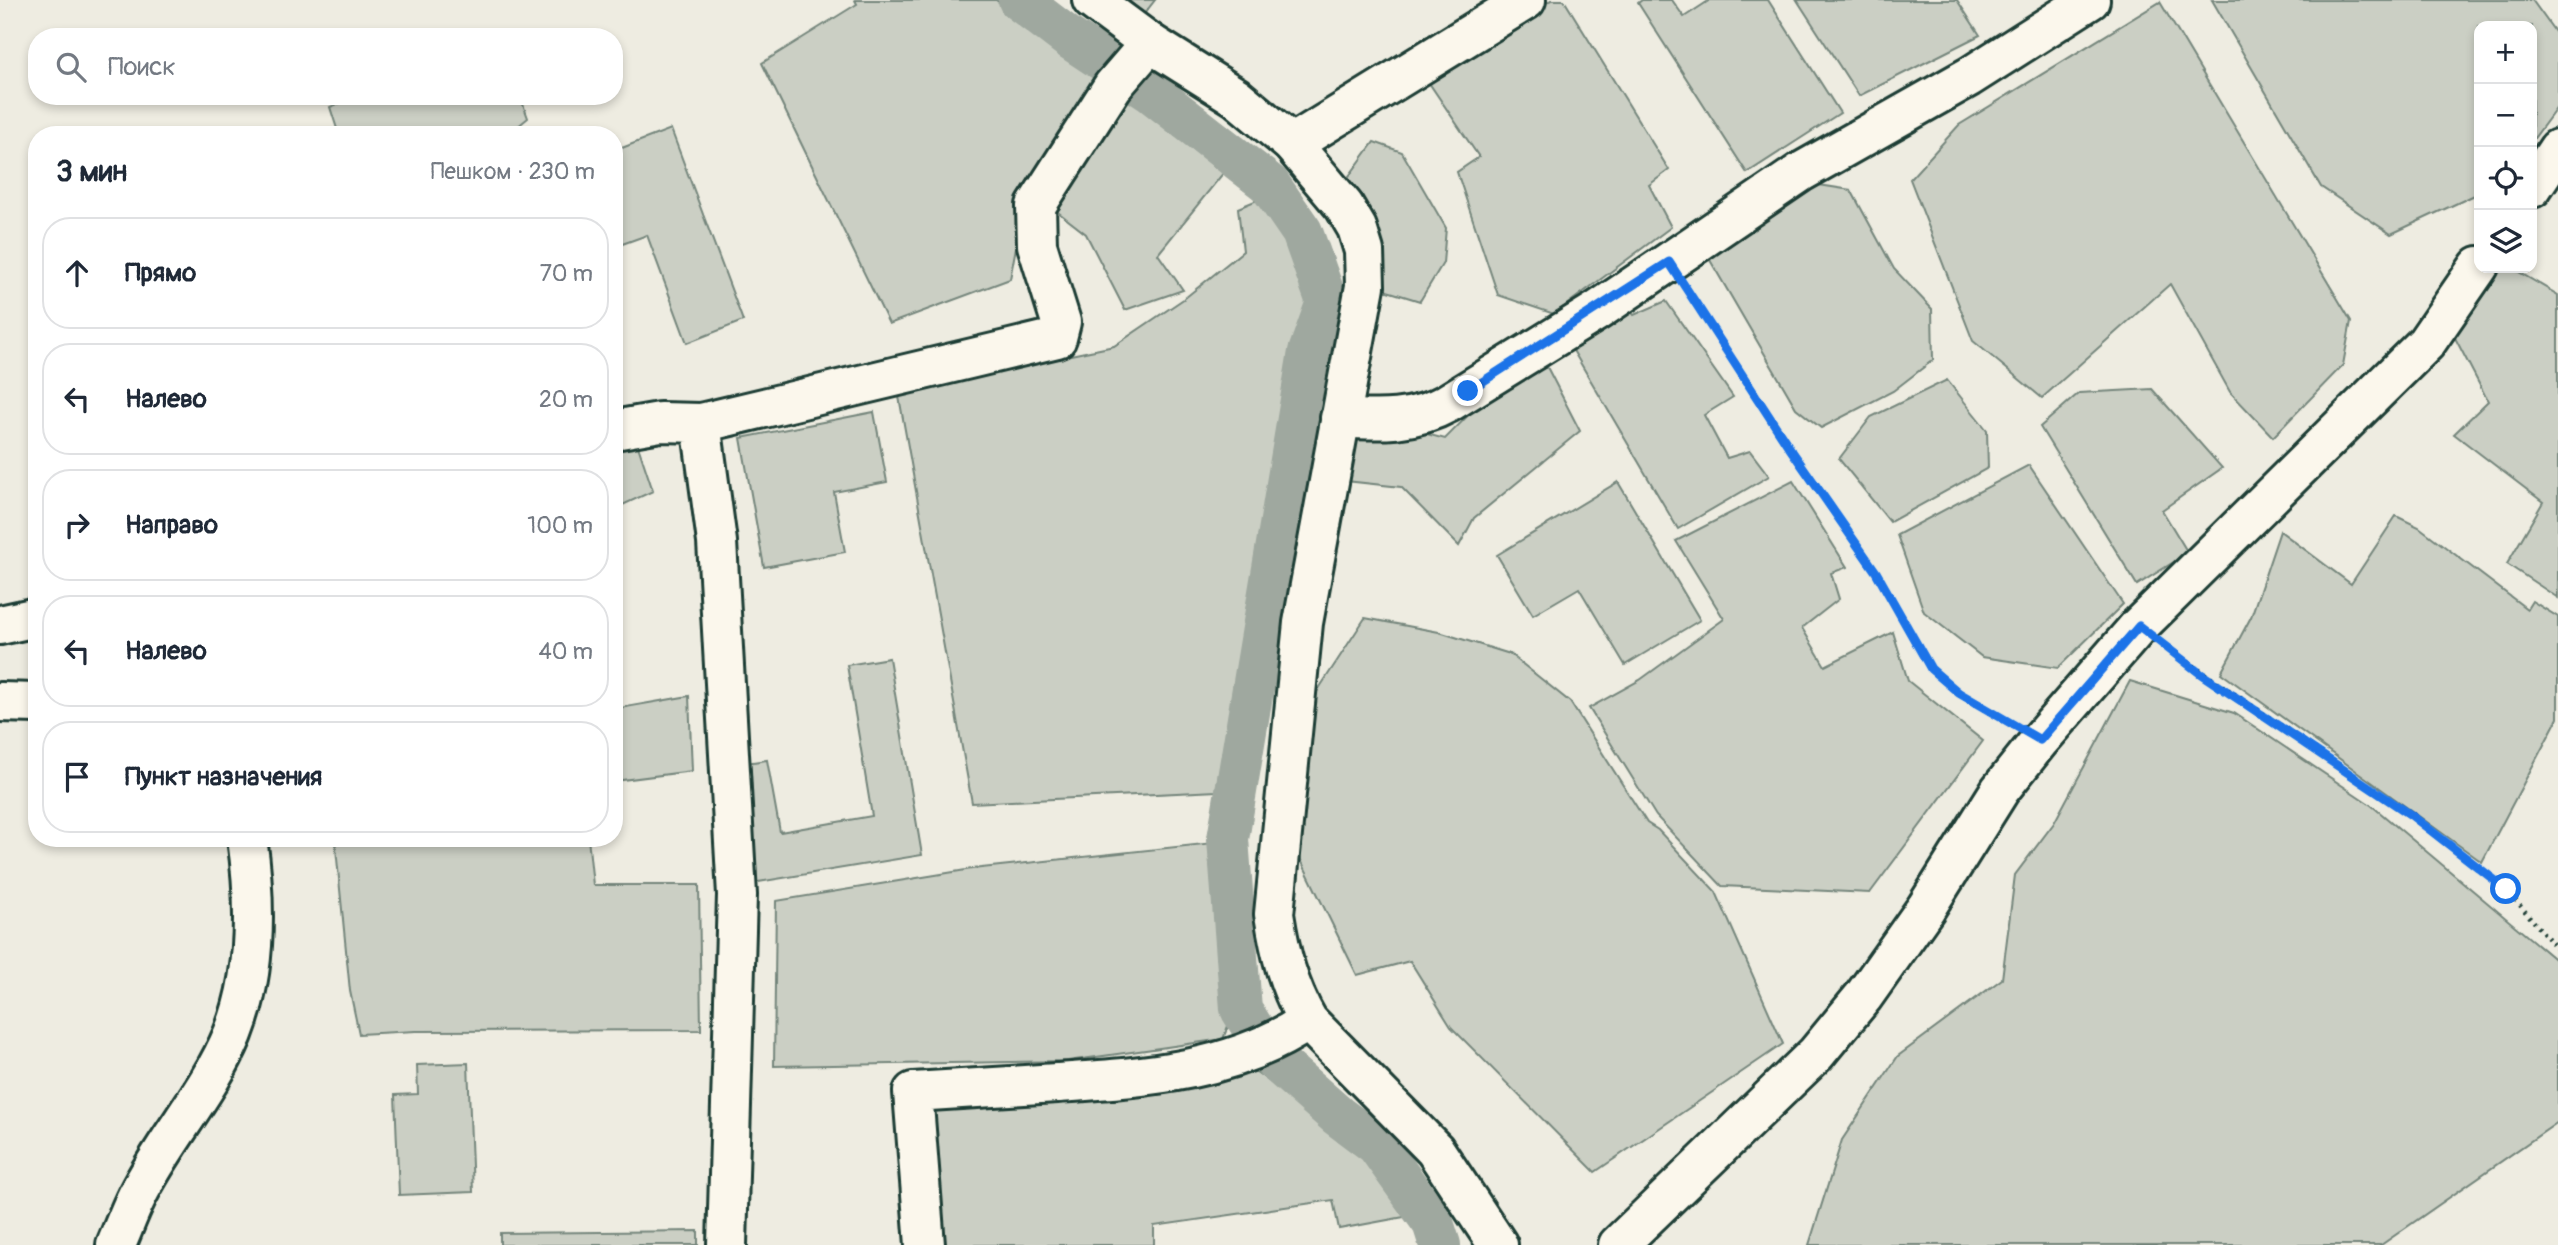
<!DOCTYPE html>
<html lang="ru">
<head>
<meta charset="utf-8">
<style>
  :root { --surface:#fff; --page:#f2f2f3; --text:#1f2937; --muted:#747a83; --line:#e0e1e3 }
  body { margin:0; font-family:Pangolin,sans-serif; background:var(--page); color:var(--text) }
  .controls { position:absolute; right:21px; top:21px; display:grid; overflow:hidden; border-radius:14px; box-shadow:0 4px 10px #0003 }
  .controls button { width:63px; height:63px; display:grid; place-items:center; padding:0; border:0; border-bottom:2px solid var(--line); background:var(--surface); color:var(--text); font:35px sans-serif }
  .stop { position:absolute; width:21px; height:21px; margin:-16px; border:5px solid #1a73e8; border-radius:50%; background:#fff }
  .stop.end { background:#1a73e8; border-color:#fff; box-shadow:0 2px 7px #0008 }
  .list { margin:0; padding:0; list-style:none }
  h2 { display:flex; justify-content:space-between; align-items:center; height:91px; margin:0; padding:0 28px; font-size:30px }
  h2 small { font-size:23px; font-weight:400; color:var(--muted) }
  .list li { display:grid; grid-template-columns:46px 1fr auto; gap:21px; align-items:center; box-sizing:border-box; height:112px; margin:0 14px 14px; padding:0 14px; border:2px solid var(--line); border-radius:28px }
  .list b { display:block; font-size:26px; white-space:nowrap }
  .list em { font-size:23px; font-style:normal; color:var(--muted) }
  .icon { flex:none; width:38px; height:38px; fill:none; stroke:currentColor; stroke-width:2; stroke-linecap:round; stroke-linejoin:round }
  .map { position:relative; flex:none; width:2558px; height:1245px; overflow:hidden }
  .search { position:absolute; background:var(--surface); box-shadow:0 4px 10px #0003; left:28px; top:28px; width:595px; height:77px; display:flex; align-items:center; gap:18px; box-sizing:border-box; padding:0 24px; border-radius:28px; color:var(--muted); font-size:26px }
  .panel { position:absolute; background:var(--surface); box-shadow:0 4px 10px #0003; left:28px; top:126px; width:595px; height:721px; border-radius:28px }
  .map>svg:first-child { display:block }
</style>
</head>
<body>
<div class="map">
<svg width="2558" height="1245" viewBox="0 0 2558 1245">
  <rect width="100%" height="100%" fill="#eeece1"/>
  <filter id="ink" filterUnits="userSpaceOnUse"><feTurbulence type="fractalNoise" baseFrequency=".0143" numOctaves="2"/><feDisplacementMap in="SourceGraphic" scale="14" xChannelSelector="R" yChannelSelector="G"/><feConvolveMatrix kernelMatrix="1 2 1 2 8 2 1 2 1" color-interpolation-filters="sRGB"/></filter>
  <g filter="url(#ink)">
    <g fill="#cbcfc4" stroke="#75867c" stroke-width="2">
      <path d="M855 0H996L1100 77 1024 205 1010 279 889 324 762 63 857 4Z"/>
      <path d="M1128 0H1155L1144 14Z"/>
      <path d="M1551 0H1564L1669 170 1649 185 1671 227 1554 314 1498 295 1457 172 1479 157 1421 71Z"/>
      <path d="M1642 0H1672L1684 17 1710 0H1768L1840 113 1747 173 1638 3Z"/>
      <path d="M1797 0H1957L1980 35 1859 96Z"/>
      <path d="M2212 0H2532L2558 36V106L2532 141V26H2479V193L2391 234 2321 187Z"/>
      <path d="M2160 2 2351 321 2343 365 2273 437 2230 392 2170 284 2042 398 1973 341 1910 179 1959 125Z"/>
      <path d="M1127 87 1229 166 1158 254 1183 290 1125 310 1086 234 1050 206Z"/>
      <path d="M358 96H520L528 118 517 127 519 135H339L330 107Z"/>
      <path d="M671 129 743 321 687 343 647 235 614 247V151Z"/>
      <path d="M1374 142 1402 152 1446 228 1443 263 1420 301 1374 287 1344 183Z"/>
      <path d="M1806 183 1851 190 1894 269 1932 309 1933 360 1893 391 1821 428 1796 408 1703 248Z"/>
      <path d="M1262 198 1274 201 1296 233 1320 299 1304 350 1240 720 1217 791 972 803 898 391 1114 346 1185 298 1243 251 1238 208Z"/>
      <path d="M2498 268H2512L2558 295V598L2507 564 2543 502 2454 434 2488 401 2452 332Z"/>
      <path d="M1666 301 1733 397 1704 415 1727 458 1750 451 1769 476 1678 529 1571 347 1627 306 1634 315Z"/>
      <path d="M1547 367 1580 431 1474 518 1459 546 1401 487 1346 481 1340 445 1408 429 1445 439 1497 386Z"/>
      <path d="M1947 380 1987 430 1988 468 1890 522 1839 459 1871 417Z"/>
      <path d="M2152 389 2222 468 2162 510 2188 553 2137 585 2040 427 2079 393Z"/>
      <path d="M874 412 887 482 834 492 845 552 764 567 741 438Z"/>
      <path d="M637 443 653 491 614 509V451Z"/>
      <path d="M2029 465 2123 604 2058 668 1982 657 1924 612 1897 535Z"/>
      <path d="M1793 481 1847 567 1831 573 1839 599 1802 628 1825 666 1893 632 1908 681 1983 741 1870 893 1722 886 1656 816 1589 708 1640 680 1724 619 1676 541Z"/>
      <path d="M1618 482 1700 620 1625 665 1579 588 1533 615 1497 555Z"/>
      <path d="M2396 516 2419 527 2527 609 2532 601 2558 617V718L2482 862 2221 673 2251 617 2280 531 2351 584Z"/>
      <path d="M1365 618 1439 632 1510 654 1570 702 1647 823 1658 830 1716 892 1783 1044 1595 1172 1451 1027 1410 961 1357 975 1297 852 1305 710Z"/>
      <path d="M889 658 922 855 752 883 732 765 767 760 780 832 872 816 847 665Z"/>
      <path d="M2130 681 2234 713 2371 805 2558 962V1122L2381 1245H1809L1842 1140 1898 1056 2002 979 2015 875 2054 823Z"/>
      <path d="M689 696 692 771 614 781V709Z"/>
      <path d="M335 838H588L593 885H699L701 1030 416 1031 359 1034 350 991Z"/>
      <path d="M1213 843 1226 915 1234 1010 1223 1039 1068 1061 774 1066 776 901 972 869Z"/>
      <path d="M468 1063 473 1192 399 1195 395 1095 418 1094 417 1065Z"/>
      <path d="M1255 1071 1327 1124 1379 1172 1404 1217 1339 1229 1333 1200 1154 1226V1245H940L928 1110 1071 1097Z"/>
      <path d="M698 1231V1245H500V1233Z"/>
    </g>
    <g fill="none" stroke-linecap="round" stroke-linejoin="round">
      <path stroke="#9fa89f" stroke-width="42" d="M1019 0 1069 38 1151 92 1269 184 1302 232 1327 302 1309 352 1228 839 1241 1009 1270 1056 1338 1116 1377 1145 1433 1223 1440 1245"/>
      <defs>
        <g id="minor">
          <path d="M1092 0 1150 43 1236 97 1292 144 1344 206 1357 228 1364 251 1365 286 1303 623 1274 914C1280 953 1288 986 1308 1021L1435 1150 1498 1245"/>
          <path d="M1292 144 1526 0"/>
          <path d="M2532 188 2558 149"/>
          <path d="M1340 418C1379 421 1414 422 1448 403L1597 311 1801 172 1969 77 2090 0"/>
          <path d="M701 423 1057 338 1061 322 1037 245 1036 206 1113 86 1150 43"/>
          <path d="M614 430 660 422 701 423 717 542 737 895 727 1245"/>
          <path d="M0 625 37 617"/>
          <path d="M0 702 37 703"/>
          <path d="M116 1245C123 1229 129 1212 137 1196 165 1140 209 1092 233 1034 257 974 256 901 247 838"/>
          <path d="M925 1245 913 1092C961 1089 1009 1086 1057 1083 1146 1077 1233 1072 1308 1021"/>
          <path d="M1618 1245 1816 1054 1863 997 1926 908 2000 790 2040 740 2139 626 2426 343 2479 266"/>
        </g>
      </defs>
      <use href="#minor" stroke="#1f3d34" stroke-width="44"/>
      <g stroke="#1f3d34" stroke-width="4.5" stroke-dasharray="2 5" stroke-linecap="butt">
        <path d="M1690 294 1789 447 1876 572 1931 669 1959 693 2006 720"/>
        <path d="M2170 650 2411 815 2506 889 2558 950"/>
      </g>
      <use href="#minor" stroke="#fbf7ec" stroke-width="38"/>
    </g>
  </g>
  <g fill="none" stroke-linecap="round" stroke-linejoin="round" filter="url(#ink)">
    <path stroke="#1a73e8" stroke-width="9" d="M1468 391 1669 262 1789 447 1876 572 1931 669 1959 693 2040 740 2139 626 2201 674 2411 815 2506 889"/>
  </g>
</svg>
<div class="controls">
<button>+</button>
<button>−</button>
<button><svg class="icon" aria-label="locate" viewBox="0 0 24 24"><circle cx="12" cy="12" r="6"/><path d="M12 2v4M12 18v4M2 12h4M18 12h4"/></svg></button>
<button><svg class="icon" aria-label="layers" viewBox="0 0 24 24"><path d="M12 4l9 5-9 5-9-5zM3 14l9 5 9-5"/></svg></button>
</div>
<div class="stop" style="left:2506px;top:889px"></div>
<div class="stop end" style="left:1468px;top:391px"></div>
<div class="search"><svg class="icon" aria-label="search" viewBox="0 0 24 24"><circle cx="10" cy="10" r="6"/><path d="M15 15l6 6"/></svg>Поиск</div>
<section class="panel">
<h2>3 мин<small>Пешком · 230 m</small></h2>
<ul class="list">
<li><svg class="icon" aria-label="ahead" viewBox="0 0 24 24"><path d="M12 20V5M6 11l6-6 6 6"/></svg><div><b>Прямо</b></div><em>70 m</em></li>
<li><svg class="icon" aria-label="left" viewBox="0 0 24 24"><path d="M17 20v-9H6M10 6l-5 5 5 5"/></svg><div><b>Налево</b></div><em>20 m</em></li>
<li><svg class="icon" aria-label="right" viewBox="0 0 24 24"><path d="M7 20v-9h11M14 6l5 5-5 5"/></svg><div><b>Направо</b></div><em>100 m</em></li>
<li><svg class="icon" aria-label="left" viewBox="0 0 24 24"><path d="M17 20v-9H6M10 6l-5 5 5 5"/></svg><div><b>Налево</b></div><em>40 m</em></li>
<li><svg class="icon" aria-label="arrive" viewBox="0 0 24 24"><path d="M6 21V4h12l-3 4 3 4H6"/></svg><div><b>Пункт назначения</b></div></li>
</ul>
</section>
</div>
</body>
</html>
